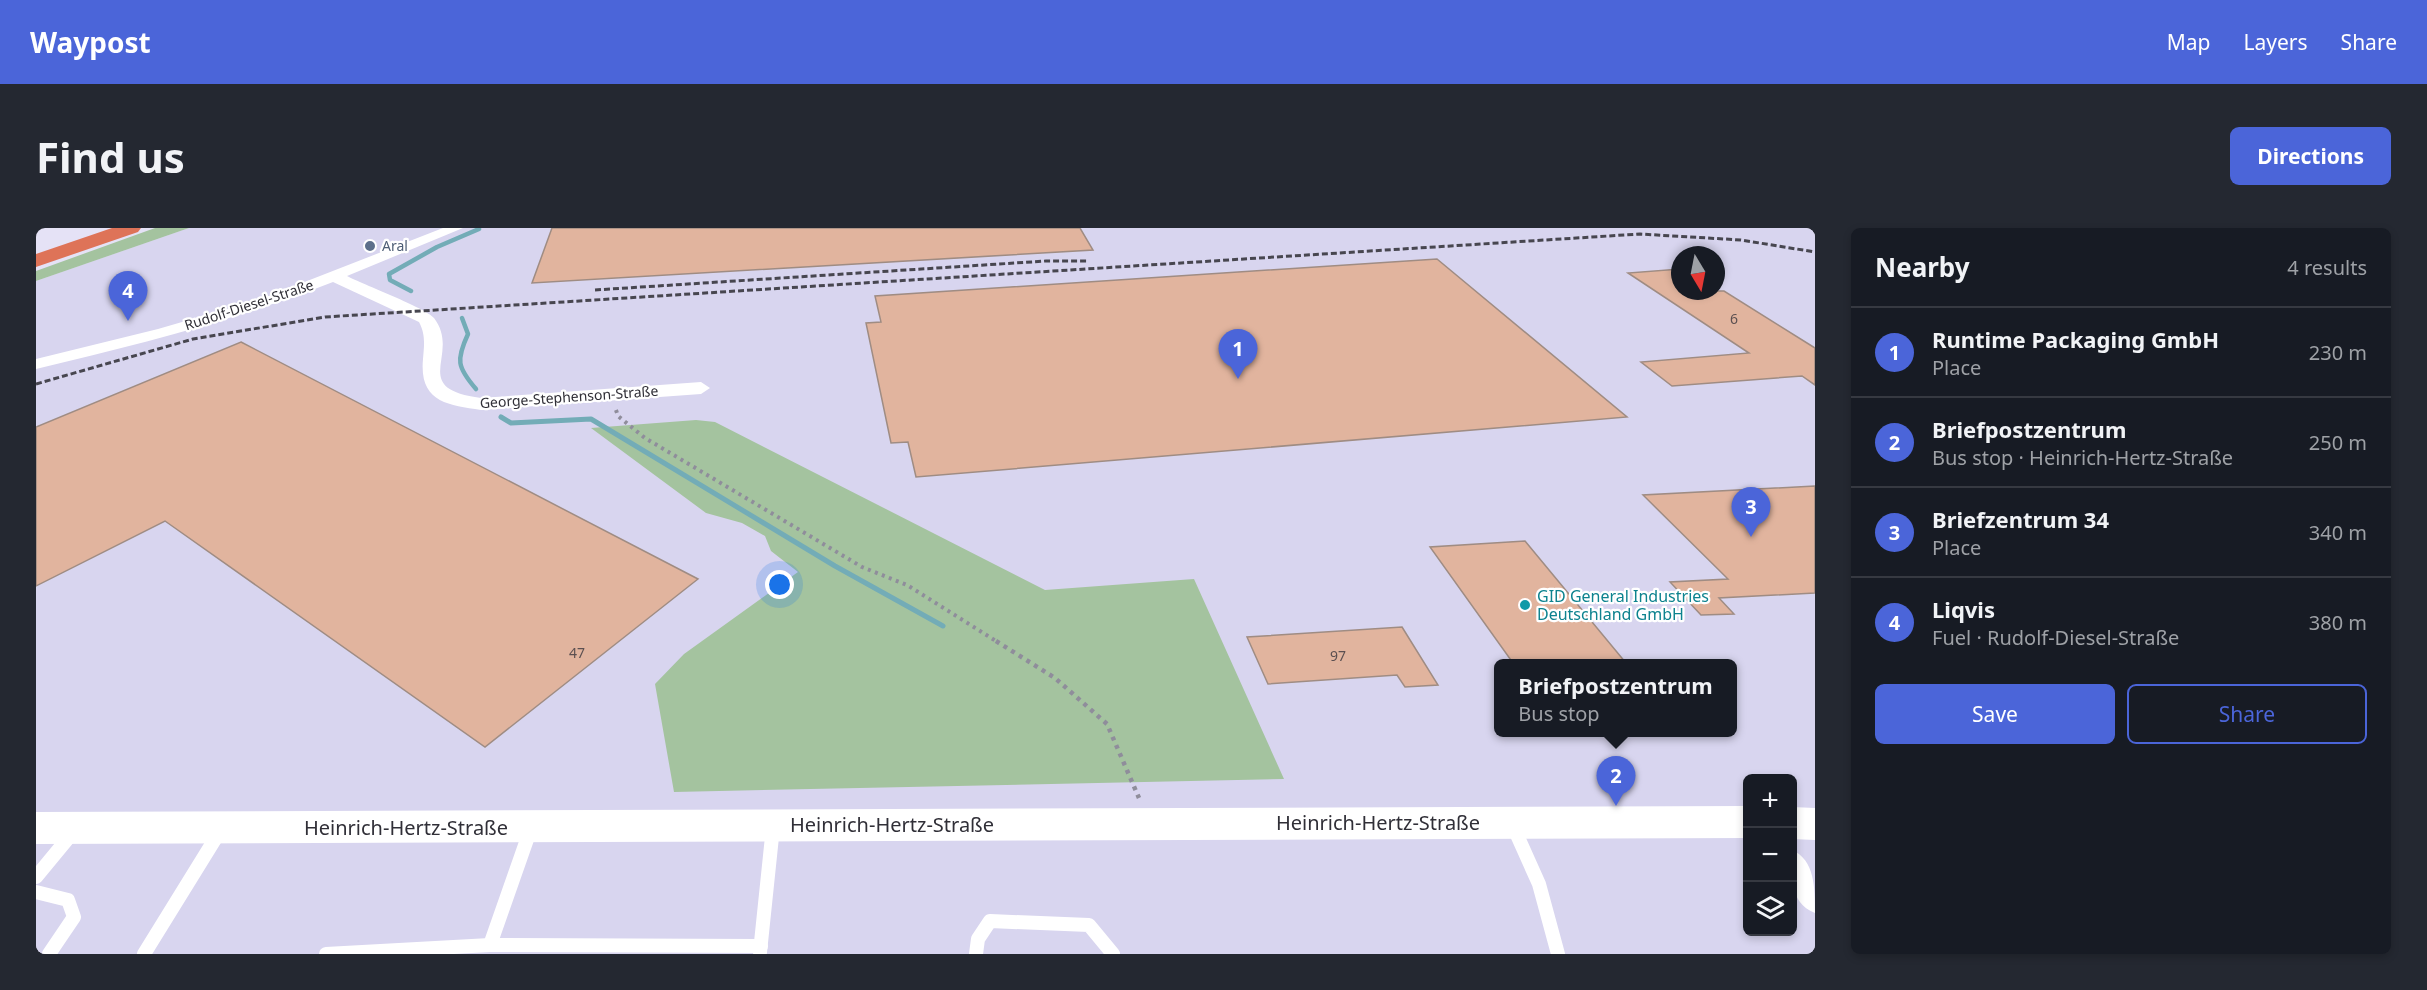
<!DOCTYPE html>
<html lang="en">
<head>
<meta charset="utf-8">
<style>
  :root { --surface:#171b24; --page:#242831; --text:#f1f3f6; --muted:#9ea1a6; --line:#363941; --accent:#4b65d9 }
  body { margin:0; font-family:"Noto Sans",sans-serif; background:var(--page); color:var(--text) }
  .controls { position:absolute; right:18px; bottom:18px; display:grid; overflow:hidden; border-radius:9px; box-shadow:0 3px 9px #0003 }
  .controls button { width:54px; height:54px; display:grid; place-items:center; padding:0; border:0; border-bottom:2px solid var(--line); background:var(--surface); color:var(--text); font:30px sans-serif }
  .compass { position:absolute; left:1635px; top:18px; width:54px; height:54px; border-radius:50%; background:var(--surface); box-shadow:0 3px 9px #0003; rotate:170deg }
  .you { position:absolute; left:744px; top:357px; width:21px; height:21px; margin:-15px; border:4px solid #fff; border-radius:50%; background:#1a73e8; box-shadow:0 0 0 9px #1a73e833 }
  .badge { display:grid; place-items:center; width:39px; height:39px; border-radius:50%; background:var(--accent); color:#fff; font-size:20px; font-weight:700 }
  .pin { position:absolute; translate:-50% -50px; filter:drop-shadow(0 2px 3px #0008) }
  .pin::after { content:''; position:absolute; top:32px; width:21px; height:18px; background:inherit; clip-path:polygon(0 0,100% 0,50% 100%) }
  .popup { position:absolute; left:1458px; top:431px; width:243px; height:78px; box-sizing:border-box; display:grid; place-content:center; border-radius:9px; background:var(--surface); filter:drop-shadow(0 2px 4px #0005); font-size:20px; white-space:nowrap; color:var(--muted) }
  .popup b { font-size:22px; color:var(--text) }
  .popup::after { content:''; position:absolute; left:50%; top:100%; margin-left:-12px; border:12px solid transparent; border-top-color:var(--surface) }
  .list { margin:0; padding:0; list-style:none }
  h2 { display:flex; justify-content:space-between; align-items:center; height:78px; margin:0; padding:0 24px; font-size:26px }
  h2 small { font-size:20px; font-weight:400; color:var(--muted) }
  .list li { display:grid; grid-template-columns:39px 1fr auto; gap:18px; align-items:center; box-sizing:border-box; height:90px; padding:0 24px; border-top:2px solid var(--line) }
  .list b { display:block; font-size:22px; white-space:nowrap }
  .list p { margin:0; font-size:20px; white-space:nowrap; color:var(--muted) }
  .list em { font-size:20px; font-style:normal; color:var(--muted) }
  .actions { display:flex; gap:12px; padding:18px 24px }
  .actions a { flex:1; padding:14px 0; border:2px solid var(--accent); border-radius:9px; text-align:center; font-size:21px; color:var(--accent) }
  .actions .main { background:var(--accent); color:#fff }
  .icon { flex:none; width:33px; height:33px; fill:none; stroke:currentColor; stroke-width:2; stroke-linecap:round; stroke-linejoin:round }
  .map { position:relative; flex:none; width:1779px; height:726px; overflow:hidden; border-radius:9px }
  header { display:flex; align-items:center; gap:36px; box-sizing:border-box; height:84px; padding:0 30px; background:var(--accent); color:#fff }
  header strong { font-size:28px }
  nav { display:flex; gap:33px; margin-inline-start:auto; font-size:21px }
  .intro { display:flex; align-items:center; justify-content:space-between; box-sizing:border-box; height:144px; padding:0 36px }
  h1 { margin:0; font-size:42px }
  .button { padding:15px 27px; border-radius:9px; background:var(--accent); color:#fff; font-size:21px; font-weight:700 }
  main { display:flex; gap:36px; padding:0 36px }
  aside { flex:1; background:var(--surface); border-radius:9px; box-shadow:0 3px 9px #0003 }
  .map>svg:first-child { display:block }
</style>
</head>
<body>
<header>
<strong>Waypost</strong>
<nav><a>Map</a><a>Layers</a><a>Share</a></nav>
</header>
<div class="intro"><h1>Find us</h1><a class="button">Directions</a></div>
<main>
<div class="map">
<svg width="1779" height="726" viewBox="0 0 1779 726">
  <rect width="100%" height="100%" fill="#e5e2f6"/>
  <path fill="#d8d5ef" fill-rule="evenodd" d="M153 0H1779V726H0V53ZM1644 27H1680V63H1644ZM1463 436H1697V504H1463ZM1712 550H1756V704H1712Z"/>
  <g fill="#a4c39f">
    <path d="M119 0H153L0 53V43Z"/>
    <path d="M660 192 679 194 1009 362 1158 351 1248 551 638 564 619 456 648 426 762 344 735 323 729 308 706 295 670 285 555 200Z"/>
  </g>
  <g fill="none" stroke-linecap="round" stroke-linejoin="round">
    <g stroke="#73acb7" stroke-width="4.5">
      <path d="M375 63 354 52 353 46 401 19 443 1"/>
      <path d="M426 90 432 106C420 132 421 139 440 161"/>
    </g>
    <path stroke="#73acb7" stroke-width="5" d="M465 189 475 195 555 191 799 338 907 398"/>
  </g>
  <g fill="#e1b49e" stroke="#9f8c83" stroke-width="1.5">
    <path d="M516 0H1044L1057 22 496 55Z"/>
    <path d="M1401 31 1591 189 880 249 872 214 855 215 830 95 845 94 839 68Z"/>
    <path d="M1644 41V63H1688L1779 120V157L1766 148 1636 158 1605 134 1713 125 1592 45Z"/>
    <path d="M205 114 662 351 449 519 129 293 0 358V199Z"/>
    <path d="M1779 258V365L1683 370 1698 386 1665 387 1634 354 1692 351 1607 267Z"/>
    <path d="M1489 313 1590 435H1477L1394 319Z"/>
    <path d="M1366 399 1402 457 1369 459 1361 447 1232 456 1211 409Z"/>
  </g>
  <g fill="none" stroke-linecap="round" stroke-linejoin="round">
    <path stroke="#8f8d9b" stroke-width="4" stroke-dasharray="3 4.5" stroke-linecap="butt" d="M580 182 582 188 609 210 826 339 871 357 963 415"/>
    <path stroke="#8f8d9b" stroke-width="4.5" stroke-dasharray="4 5" stroke-linecap="butt" d="M960 413 1019 450 1071 496 1103 570"/>
    <g stroke="#fff" stroke-width="14">
      <path d="M1477 598 1503 656 1522 726"/>
      <path d="M0 649 38 603"/>
      <path d="M0 664 32 672 38 689 13 726"/>
      <path d="M454 717 495 600"/>
      <path d="M724 724 737 599"/>
      <path d="M108 726 184 603"/>
      <path d="M290 726 454 717 725 718"/>
      <path d="M940 726 942 711 954 693 1053 697 1077 726"/>
    </g>
    <g fill="#fff" fill-rule="evenodd">
      <path d="M407 0H427L311 48C326 56 390 80 398 90 426 127 371 160 445 170L665 154 674 160 665 166 445 182C411 177 383 174 387 131 388 118 390 107 383 94L297 54C200 92 101 117 0 141V131L122 101 225 71Z"/>
      <path d="M1756 622C1779 632 1779 660 1779 685 1752 674 1756 647 1756 622Z"/>
    </g>
    <g fill="#fff" fill-rule="evenodd">
      <path d="M1712 578V610L0 616V584Z"/>
      <path d="M1756 579 1779 580V612L1756 611Z"/>
    </g>
    <path fill="#de7358" fill-rule="evenodd" d="M76 0H105L102 4 0 39V26Z"/>
    <g stroke="#47464f" stroke-width="3" stroke-dasharray="6 3" stroke-linecap="butt">
      <path d="M559 62 1010 33H1052"/>
      <path d="M0 156 157 111 289 89 1604 6 1705 12 1779 24"/>
    </g>
  </g>
  <circle fill="#5c6f8a" stroke="#fff" stroke-width="2" cx="334" cy="18" r="6"/>
  <circle fill="#0f9aa8" stroke="#fff" stroke-width="2" cx="1489" cy="377" r="6"/>
  <g text-anchor="middle" stroke-width="4.5" stroke-linejoin="round" paint-order="stroke">
    <g font-size="14" fill="#4e5e75" stroke="#fff" text-anchor="start">
      <text x="346" y="23">Aral</text>
    </g>
    <g font-size="14" fill="#302f37" stroke="#fff">
      <text transform="translate(213 77) rotate(-18)" y="5">Rudolf-Diesel-Straße</text>
      <text transform="translate(533 169) rotate(-4)" y="5">George-Stephenson-Straße</text>
    </g>
    <g font-size="14" fill="#5c5051">
      <text x="1698" y="96">6</text>
      <text x="541" y="430">47</text>
      <text x="1302" y="433">97</text>
    </g>
    <g font-size="16" fill="#0d838f" stroke="#fff" text-anchor="start">
      <text x="1501" y="374">GID General Industries<tspan x="1501" dy="18">Deutschland GmbH</tspan></text>
    </g>
    <g font-size="20" fill="#302f37" stroke="#fff">
      <text x="1342" y="602">Heinrich-Hertz-Straße</text>
      <text x="856" y="604">Heinrich-Hertz-Straße</text>
      <text x="370" y="607">Heinrich-Hertz-Straße</text>
    </g>
  </g>
</svg>
<div class="controls">
<button>+</button>
<button>−</button>
<button><svg class="icon" aria-label="layers" viewBox="0 0 24 24"><path d="M12 4l9 5-9 5-9-5zM3 14l9 5 9-5"/></svg></button>
</div>
<svg class="compass" viewBox="-18 -18 36 36"><path d="M0-13l5 13h-10z" fill="#e53935"/><path d="M0 13l5-13h-10z" fill="#9ea1a6"/></svg>
<div class="you"></div>
<div class="pin badge" style="left:1202px;top:151px">1</div>
<div class="pin badge" style="left:1580px;top:578px">2</div>
<div class="popup"><b>Briefpostzentrum</b>Bus stop</div>
<div class="pin badge" style="left:1715px;top:309px">3</div>
<div class="pin badge" style="left:92px;top:93px">4</div>
</div>
<aside>
<h2>Nearby<small>4 results</small></h2>
<ul class="list">
<li><span class="badge">1</span><div><b>Runtime Packaging GmbH</b><p>Place</p></div><em>230 m</em></li>
<li><span class="badge">2</span><div><b>Briefpostzentrum</b><p>Bus stop · Heinrich-Hertz-Straße</p></div><em>250 m</em></li>
<li><span class="badge">3</span><div><b>Briefzentrum 34</b><p>Place</p></div><em>340 m</em></li>
<li><span class="badge">4</span><div><b>Liqvis</b><p>Fuel · Rudolf-Diesel-Straße</p></div><em>380 m</em></li>
</ul>
<div class="actions"><a class="main">Save</a><a>Share</a></div>
</aside>
</main>
</body>
</html>
